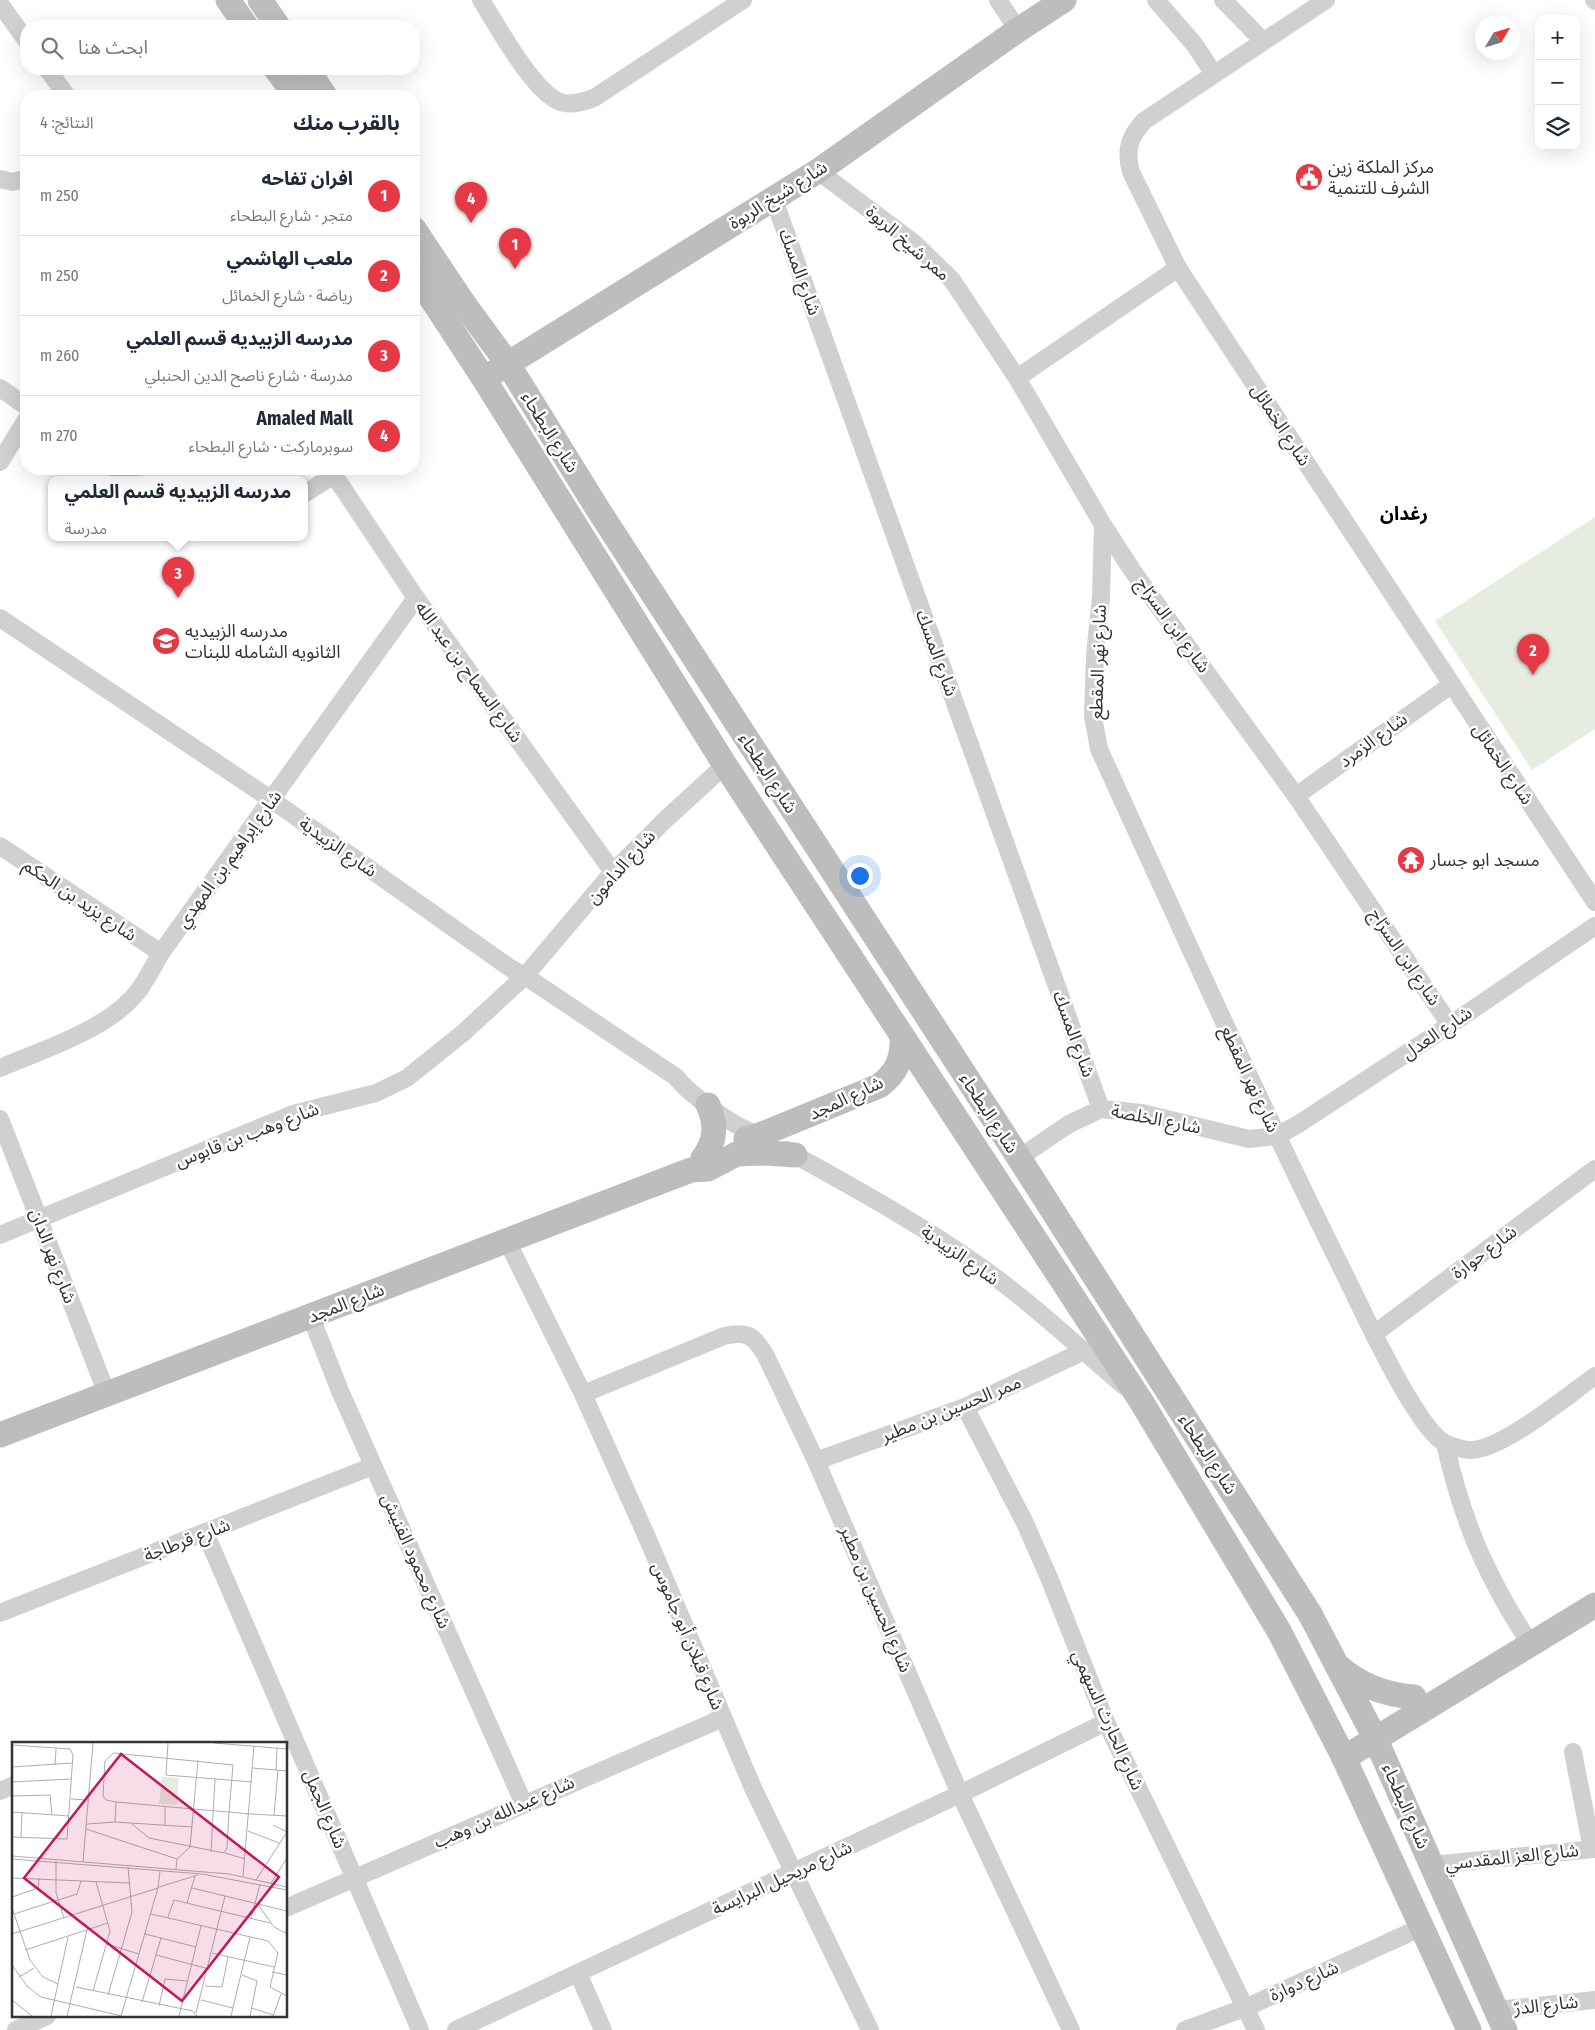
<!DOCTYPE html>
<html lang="ar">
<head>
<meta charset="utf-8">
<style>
  :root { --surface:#fff; --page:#f2f2f3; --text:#1f2937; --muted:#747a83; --line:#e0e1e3; --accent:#e63946 }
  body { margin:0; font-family:"Fira Sans Condensed","Noto Sans Arabic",sans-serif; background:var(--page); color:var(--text); direction:rtl }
  .controls { position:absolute; right:15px; top:15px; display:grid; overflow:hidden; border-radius:10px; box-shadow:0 5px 20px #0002 }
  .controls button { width:45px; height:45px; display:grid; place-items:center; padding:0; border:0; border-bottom:1px solid var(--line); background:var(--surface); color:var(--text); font:25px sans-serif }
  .compass { position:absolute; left:1475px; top:15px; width:45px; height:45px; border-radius:50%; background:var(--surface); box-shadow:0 5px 20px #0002; rotate:52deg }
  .you { position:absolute; left:859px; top:875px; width:18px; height:18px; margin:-12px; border:4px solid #fff; border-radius:50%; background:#1a73e8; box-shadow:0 0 0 8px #1a73e833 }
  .badge { display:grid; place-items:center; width:32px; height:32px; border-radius:50%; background:var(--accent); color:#fff; font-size:16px; font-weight:700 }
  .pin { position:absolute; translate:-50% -41px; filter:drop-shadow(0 1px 2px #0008) }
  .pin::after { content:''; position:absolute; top:26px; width:18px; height:15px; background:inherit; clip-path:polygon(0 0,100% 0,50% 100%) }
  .popup { position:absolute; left:48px; top:476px; width:260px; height:65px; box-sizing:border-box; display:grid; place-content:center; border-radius:10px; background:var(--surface); filter:drop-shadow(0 1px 4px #0005); font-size:16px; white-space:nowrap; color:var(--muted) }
  .popup b { font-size:19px; color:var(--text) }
  .popup::after { content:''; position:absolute; left:50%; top:100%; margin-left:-10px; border:10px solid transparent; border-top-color:var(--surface) }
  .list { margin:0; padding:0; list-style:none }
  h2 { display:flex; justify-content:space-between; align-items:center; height:65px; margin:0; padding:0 20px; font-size:21px }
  h2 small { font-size:16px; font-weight:400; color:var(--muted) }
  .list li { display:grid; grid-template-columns:32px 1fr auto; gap:15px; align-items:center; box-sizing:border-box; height:80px; padding:0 20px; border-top:1px solid var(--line) }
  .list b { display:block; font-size:19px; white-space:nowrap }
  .list p { margin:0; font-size:16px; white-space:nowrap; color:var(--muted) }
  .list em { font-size:16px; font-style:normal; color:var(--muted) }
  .icon { flex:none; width:28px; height:28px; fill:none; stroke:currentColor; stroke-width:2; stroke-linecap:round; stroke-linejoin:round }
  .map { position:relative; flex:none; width:1595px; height:2030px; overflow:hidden; direction:ltr }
  .search { position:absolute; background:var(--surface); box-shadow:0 5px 20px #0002; left:20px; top:20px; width:400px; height:55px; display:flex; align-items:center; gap:12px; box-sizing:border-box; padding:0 18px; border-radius:20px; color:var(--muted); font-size:19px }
  .panel { position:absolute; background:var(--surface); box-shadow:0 5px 20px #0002; left:20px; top:90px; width:400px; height:385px; border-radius:20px; direction:rtl }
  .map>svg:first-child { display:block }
</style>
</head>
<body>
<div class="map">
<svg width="1595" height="2030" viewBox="0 0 1595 2030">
  <rect width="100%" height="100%" fill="#fff"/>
  <path fill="#e6ecdf" d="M1595 517V729L1532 770 1435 621Z"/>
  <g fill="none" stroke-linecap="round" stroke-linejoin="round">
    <g stroke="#d0d0d0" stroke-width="18">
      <path d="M481 0C497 25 536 98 564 103 575 105 585 101 594 98L743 0"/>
      <path d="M998 0 1018 30"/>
      <path d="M1156 0 1194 44 1214 74"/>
      <path d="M1223 0 1263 41"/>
      <path d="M1326 0 1144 121C1129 137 1125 151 1131 172L1178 268 1595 902"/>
      <path d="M1594 0 1595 1"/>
      <path d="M0 4 26 40"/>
      <path d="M47 69 67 96"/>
      <path d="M818 171 914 243 952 280 1017 378"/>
      <path d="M0 179 13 182 26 178"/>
      <path d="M773 197 1101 1109"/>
      <path d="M1178 268 1017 378 1103 525 1132 570 1296 796 1450 1025"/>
      <path d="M0 388 26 406"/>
      <path d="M0 462 26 420"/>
      <path d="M116 469 132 479"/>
      <path d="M330 469 416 598 613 872"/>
      <path d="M304 494 334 475"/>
      <path d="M1103 525 1101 597 1095 655 1093 716 1099 749C1179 924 1258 1100 1344 1273 1361 1307 1416 1429 1446 1444 1452 1446 1463 1450 1469 1450 1500 1452 1568 1395 1595 1376"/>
      <path d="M0 618 272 800 510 968 525 976 676 1077C688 1093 729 1123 749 1131 753 1133 759 1134 763 1137"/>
      <path d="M1296 796 1451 685"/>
      <path d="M0 846 161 953"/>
      <path d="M0 1068C44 1049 110 1029 139 990 147 979 154 965 161 953L416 598"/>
      <path d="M0 1119 107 1394"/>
      <path d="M786 1150C852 1187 919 1223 981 1267 1032 1303 1077 1346 1124 1386"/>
      <path d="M1019 1158 1069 1124 1101 1109 1142 1113 1249 1139 1276 1136 1297 1125 1450 1025 1595 926"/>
      <path d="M0 1235 293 1114 376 1093 407 1078 463 1033 525 976 613 872 665 820 725 765"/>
      <path d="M507 1241 583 1394 650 1544 753 1788 870 2030"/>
      <path d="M311 1317 340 1391 524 1804"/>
      <path d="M1374 1334 1595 1169"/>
      <path d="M583 1394 724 1336C747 1331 753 1335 765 1354L816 1461 960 1794 1071 2030"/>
      <path d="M965 1407 1025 1523 1050 1580 1106 1722 1256 2030"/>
      <path d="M1445 1443C1462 1521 1487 1578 1531 1645"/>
      <path d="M816 1461 965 1407 1084 1351"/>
      <path d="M205 1532 420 2030"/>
      <path d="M0 1613 373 1466"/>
      <path d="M1573 1752 1592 1849"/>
      <path d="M0 1791 14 1785"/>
      <path d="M1431 1865 1595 1849"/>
      <path d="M286 1908 723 1718"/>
      <path d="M578 1973 603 2030"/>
      <path d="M1496 2010 1595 2000"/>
      <path d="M16 2030 47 2016"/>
      <path d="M456 2030 960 1794 1106 1722"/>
      <path d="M1185 2030 1247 2007 1422 1927"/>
    </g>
    <g stroke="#bdbdbd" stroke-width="25">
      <path d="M228 0 246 26"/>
      <path d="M260 0 278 26"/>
      <path d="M276 69 296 96"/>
      <path d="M307 69 325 96"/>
      <path d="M414 229 464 304 508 364 599 511 1019 1158 1310 1614 1376 1740 1505 2030"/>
      <path d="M414 272 484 379 725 765 1141 1401 1279 1631 1344 1758 1469 2030"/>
      <path d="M493 373 818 171 1018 30 1064 0"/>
      <path d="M746 1139 760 1135 879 1086C897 1073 903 1058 902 1036"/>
      <path d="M737 1154 767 1153 795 1155"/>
      <path d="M703 1158C716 1141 717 1124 708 1105"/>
      <path d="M0 1435 691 1170 708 1169 754 1145 760 1135"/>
      <path d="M1339 1667C1361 1686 1386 1695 1414 1697"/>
      <path d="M1344 1758 1595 1605"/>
    </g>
  </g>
  <defs>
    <symbol id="civic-disc" viewBox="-11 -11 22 22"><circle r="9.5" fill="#e63946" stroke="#fff"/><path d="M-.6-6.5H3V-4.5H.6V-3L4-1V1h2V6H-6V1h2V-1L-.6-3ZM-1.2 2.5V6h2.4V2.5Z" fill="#fff"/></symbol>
    <symbol id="school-disc" viewBox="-11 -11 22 22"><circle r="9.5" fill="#e63946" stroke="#fff"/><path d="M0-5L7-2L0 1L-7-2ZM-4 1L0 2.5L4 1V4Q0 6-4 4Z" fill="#fff"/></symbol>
    <symbol id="temple-disc" viewBox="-11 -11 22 22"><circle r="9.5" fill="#e63946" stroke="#fff"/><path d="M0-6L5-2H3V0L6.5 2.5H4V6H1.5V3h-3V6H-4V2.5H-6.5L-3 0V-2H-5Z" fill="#fff"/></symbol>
  </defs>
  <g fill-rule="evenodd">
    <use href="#civic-disc" x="1293" y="161" width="32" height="32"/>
    <use href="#school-disc" x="150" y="625" width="32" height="32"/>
    <use href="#temple-disc" x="1395" y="844" width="32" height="32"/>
  </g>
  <g text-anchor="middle" stroke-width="5" stroke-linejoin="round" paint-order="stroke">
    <g font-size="18" fill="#333" stroke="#fff" text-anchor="start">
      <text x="1328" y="173">مركز الملكة زين<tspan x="1328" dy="21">الشرف للتنمية</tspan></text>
      <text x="185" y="637">مدرسه الزبيديه<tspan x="185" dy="21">الثانويه الشامله للبنات</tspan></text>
      <text x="1430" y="866">مسجد ابو جسار</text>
    </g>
    <g font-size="18" fill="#333" stroke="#fff">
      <text transform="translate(778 195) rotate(-32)" y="6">شارع شيخ الربوة</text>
      <text transform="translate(908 243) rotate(41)" y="6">ممر شيخ الربوة</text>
      <text transform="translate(800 272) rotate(70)" y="6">شارع المسك</text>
      <text transform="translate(1281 425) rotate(57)" y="6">شارع الخمائل</text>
      <text transform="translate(550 432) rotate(58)" y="6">شارع البطحاء</text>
      <text transform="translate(1173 625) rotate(54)" y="6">شارع ابن السرّاج</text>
      <text transform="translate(937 653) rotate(70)" y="6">شارع المسك</text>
      <text transform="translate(1098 662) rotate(-88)" y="6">شارع نهر المقطع</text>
      <text transform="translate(469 672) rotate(54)" y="6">شارع السماح بن عبد الله</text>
      <text transform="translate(1373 740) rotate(-36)" y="6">شارع الزمرد</text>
      <text transform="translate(1503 764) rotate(56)" y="6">شارع الخمائل</text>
      <text transform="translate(768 773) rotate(57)" y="6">شارع البطحاء</text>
      <text transform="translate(338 847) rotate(35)" y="6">شارع الزبيدية</text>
      <text transform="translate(229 859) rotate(-54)" y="6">شارع إبراهيم بن المهدي</text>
      <text transform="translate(621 867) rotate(-48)" y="6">شارع الدامون</text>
      <text transform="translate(80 900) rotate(34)" y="6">شارع يزيد بن الحكم</text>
      <text transform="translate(1405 957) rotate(56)" y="6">شارع ابن السرّاج</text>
      <text transform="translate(1437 1033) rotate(-34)" y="6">شارع العدل</text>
      <text transform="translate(1074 1034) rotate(70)" y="6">شارع المسك</text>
      <text transform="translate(1250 1079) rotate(65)" y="6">شارع نهر المقطع</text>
      <text transform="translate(846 1098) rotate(-25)" y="6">شارع المجد</text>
      <text transform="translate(989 1113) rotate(57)" y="6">شارع البطحاء</text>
      <text transform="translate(1156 1119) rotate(11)" y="6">شارع الخلصة</text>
      <text transform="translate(247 1135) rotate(-21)" y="6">شارع وهب بن قابوس</text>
      <text transform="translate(1484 1252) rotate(-37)" y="6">شارع حوارة</text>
      <text transform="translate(960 1255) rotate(35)" y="6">شارع الزبيدية</text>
      <text transform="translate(53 1256) rotate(69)" y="6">شارع نهر الدان</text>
      <text transform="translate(346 1303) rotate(-21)" y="6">شارع المجد</text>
      <text transform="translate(951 1409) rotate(-22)" y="6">ممر الحسين بن مطير</text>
      <text transform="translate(1208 1454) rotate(57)" y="6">شارع البطحاء</text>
      <text transform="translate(187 1540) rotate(-21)" y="6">شارع قرطاجة</text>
      <text transform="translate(416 1561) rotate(66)" y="6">شارع محمود الفنيش</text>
      <text transform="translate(876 1599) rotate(67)" y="6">شارع الحسين بن مطير</text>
      <text transform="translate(688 1636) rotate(67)" y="6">شارع قبلان أبو جاموس</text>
      <text transform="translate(1108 1720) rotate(66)" y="6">شارع الحارث السهمي</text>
      <text transform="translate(1406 1806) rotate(66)" y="6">شارع البطحاء</text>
      <text transform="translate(325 1809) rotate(67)" y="6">شارع الجمل</text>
      <text transform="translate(504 1812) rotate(-24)" y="6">شارع عبدالله بن وهب</text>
      <text transform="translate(1512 1857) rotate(-6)" y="6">شارع العز المقدسي</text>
      <text transform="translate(782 1878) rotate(-25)" y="6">شارع مريحيل البرايسة</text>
      <text transform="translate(1304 1981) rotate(-24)" y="6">شارع دوارة</text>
      <text transform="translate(1546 2005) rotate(-6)" y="6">شارع الدرّ</text>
    </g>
    <g font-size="19" font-weight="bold" fill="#000" stroke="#fff">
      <text x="1404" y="520">رغدان</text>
    </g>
  </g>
  <g transform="translate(12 1742)">
    <rect width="275" height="275" fill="#fff"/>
    <path d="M150 35 167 36 165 63 147 62Z" fill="#e6ecdf"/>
    <path fill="none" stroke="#adadad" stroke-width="1" d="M156 1 154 33 240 40M202 1 275 7M0 3 58 7 61 13 55 97 0 95M43 23 44 7M0 25 60 21M241 26 275 29M264 28 265 6M0 40 59 37M0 54 38 53 40 73M59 57 76 58M104 60 103 80 180 85M0 70 57 74M262 73 266 28M75 82 103 80M120 82 137 96 212 111 215 106 217 70 221 23 102 11 93 19 91 54 94 58 104 60 181 67 217 70 238 72 275 74M153 83V64M261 83 275 90M74 87 165 117M236 89 267 101M9 95 10 71M199 110 203 37M213 111 233 117M0 114 217 132 275 145M0 117 190 132 275 148M44 119V151L52 176M71 120 81 1M164 127 165 117 178 105 186 18M231 134 242 4M0 136 117 141M244 138 275 90M259 141 275 116M147 145 186 133M146 146 148 129M180 146 275 169M0 155 26 146 27 136M175 161 183 134M245 161 262 185 275 192M0 166 18 218 31 235 46 242M2 172 65 152 69 139M139 172 256 199 266 211 258 245 275 254M156 175 162 158 258 181M239 177 248 142M0 192 146 146M133 192 184 205M94 202 127 212M13 208 96 181M200 211 262 225M144 213 197 227M0 223 15 244 29 255 110 274M260 230 275 233M230 233 245 239 238 274M7 235 22 226M193 244 210 245 216 215M64 245 181 269 185 274M81 249 98 189 84 140M96 253 120 170 116 125M0 258 20 274M189 258 221 266M130 260 149 196M147 264 153 237 175 239M239 266 262 273M184 271 213 154M39 274 56 195M55 274 75 188M109 274 146 146M167 274 189 184M219 274 238 195M261 274 269 252"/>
    <path fill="#c2185b" fill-opacity="0.15" stroke="#c2185b" stroke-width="2.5" d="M109 12 267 135 170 259 12 136Z"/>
    <rect width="275" height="275" fill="none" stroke="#333" stroke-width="2.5"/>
  </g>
</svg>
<div class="controls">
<button>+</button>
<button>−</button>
<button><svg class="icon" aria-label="layers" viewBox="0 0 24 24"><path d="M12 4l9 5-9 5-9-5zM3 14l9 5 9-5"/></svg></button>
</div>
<svg class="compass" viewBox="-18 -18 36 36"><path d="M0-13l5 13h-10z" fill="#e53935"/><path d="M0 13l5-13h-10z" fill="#747a83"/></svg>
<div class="you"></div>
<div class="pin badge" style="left:515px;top:269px">1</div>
<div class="pin badge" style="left:1533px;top:675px">2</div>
<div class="pin badge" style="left:178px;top:598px">3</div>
<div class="popup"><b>مدرسه الزبيديه قسم العلمي</b>مدرسة</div>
<div class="pin badge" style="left:471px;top:223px">4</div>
<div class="search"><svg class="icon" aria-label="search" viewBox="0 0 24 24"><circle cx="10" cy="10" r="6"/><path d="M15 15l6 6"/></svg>ابحث هنا</div>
<section class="panel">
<h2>بالقرب منك<small>النتائج: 4</small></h2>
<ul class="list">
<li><span class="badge">1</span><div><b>افران تفاحه</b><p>متجر · شارع البطحاء</p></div><em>250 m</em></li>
<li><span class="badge">2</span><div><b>ملعب الهاشمي</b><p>رياضة · شارع الخمائل</p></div><em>250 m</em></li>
<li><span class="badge">3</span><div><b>مدرسه الزبيديه قسم العلمي</b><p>مدرسة · شارع ناصح الدين الحنبلي</p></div><em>260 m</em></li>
<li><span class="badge">4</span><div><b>Amaled Mall</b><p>سوبرماركت · شارع البطحاء</p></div><em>270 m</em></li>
</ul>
</section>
</div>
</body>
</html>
